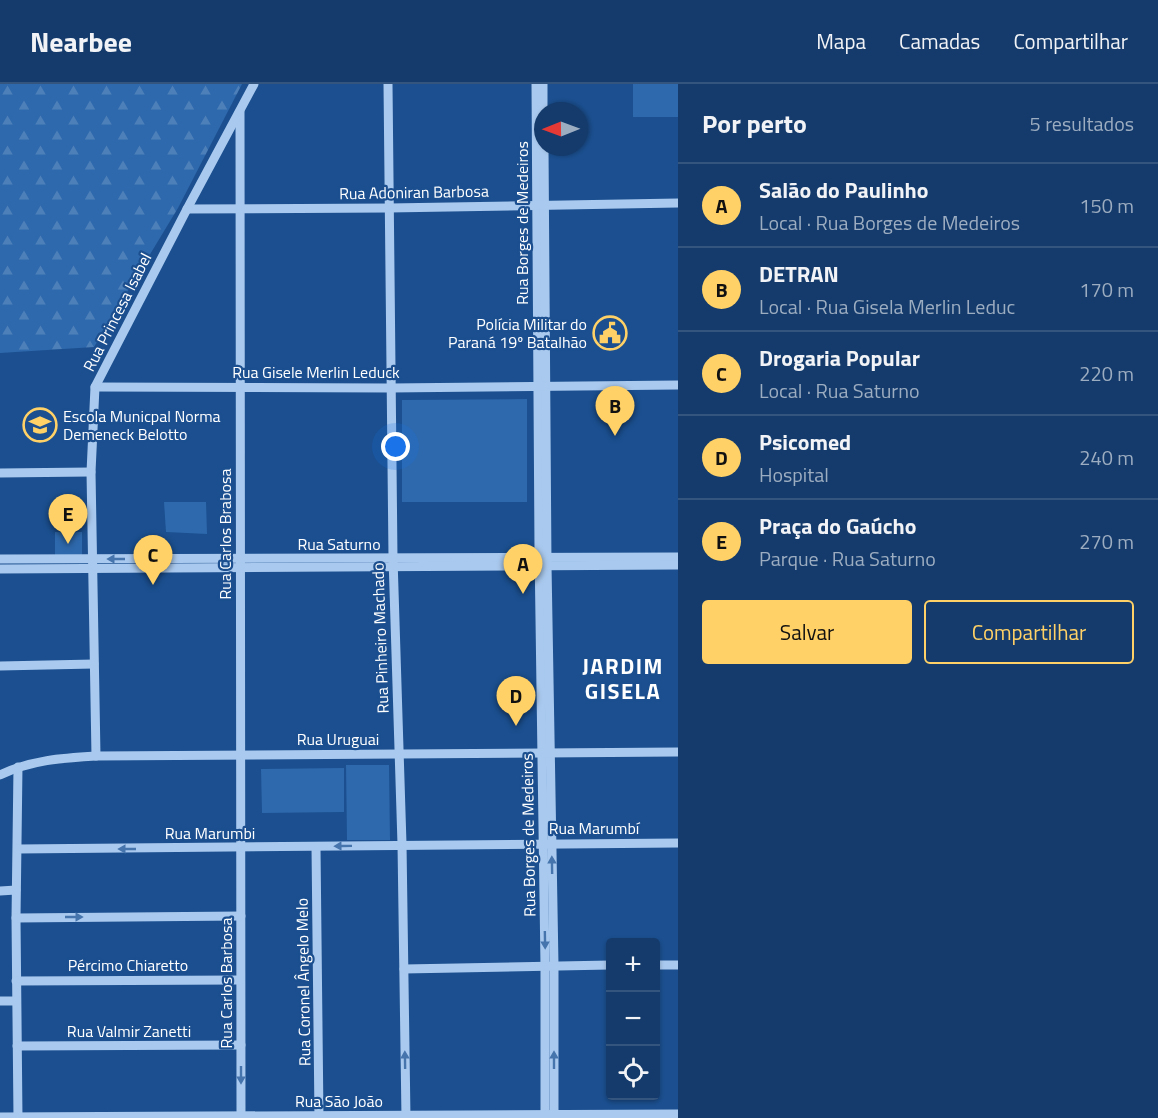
<!DOCTYPE html>
<html lang="pt">
<head>
<meta charset="utf-8">
<style>
  :root { --surface:#143b6b; --page:#1d4271; --text:#f1f3f6; --muted:#9dadc1; --line:#33557e; --accent:#ffd166 }
  body { margin:0; font-family:"Titillium Web",sans-serif; background:var(--page); color:var(--text) }
  .controls { position:absolute; right:18px; bottom:18px; display:grid; overflow:hidden; border-radius:6px; box-shadow:0 2px 4px #0004 }
  .controls button { width:54px; height:54px; display:grid; place-items:center; padding:0; border:0; border-bottom:2px solid var(--line); background:var(--surface); color:var(--text); font:30px sans-serif }
  .compass { position:absolute; left:534px; top:18px; width:54px; height:54px; border-radius:50%; background:var(--surface); box-shadow:0 2px 4px #0004; rotate:269deg }
  .you { position:absolute; left:396px; top:363px; width:21px; height:21px; margin:-15px; border:4px solid #fff; border-radius:50%; background:#1a73e8; box-shadow:0 0 0 9px #1a73e833 }
  .badge { display:grid; place-items:center; width:39px; height:39px; border-radius:50%; background:var(--accent); color:#111; font-size:20px; font-weight:700 }
  .pin { position:absolute; translate:-50% -50px; filter:drop-shadow(0 2px 3px #0008) }
  .pin::after { content:''; position:absolute; top:32px; width:21px; height:18px; background:inherit; clip-path:polygon(0 0,100% 0,50% 100%) }
  .list { margin:0; padding:0; list-style:none }
  h2 { display:flex; justify-content:space-between; align-items:center; height:78px; margin:0; padding:0 24px; font-size:26px }
  h2 small { font-size:20px; font-weight:400; color:var(--muted) }
  .list li { display:grid; grid-template-columns:39px 1fr auto; gap:18px; align-items:center; box-sizing:border-box; height:84px; padding:0 24px; border-top:2px solid var(--line) }
  .list b { display:block; font-size:22px; white-space:nowrap }
  .list p { margin:0; font-size:20px; white-space:nowrap; color:var(--muted) }
  .list em { font-size:20px; font-style:normal; color:var(--muted) }
  .actions { display:flex; gap:12px; padding:18px 24px }
  .actions a { flex:1; padding:14px 0; border:2px solid var(--accent); border-radius:6px; text-align:center; font-size:21px; color:var(--accent) }
  .actions .main { background:var(--accent); color:#111 }
  .icon { flex:none; width:33px; height:33px; fill:none; stroke:currentColor; stroke-width:2; stroke-linecap:round; stroke-linejoin:round }
  .map { position:relative; flex:none; width:678px; height:1034px; overflow:hidden }
  header { display:flex; align-items:center; gap:36px; box-sizing:border-box; height:84px; padding:0 30px; background:var(--surface); border-bottom:2px solid var(--line) }
  header strong { font-size:28px }
  nav { display:flex; gap:33px; margin-inline-start:auto; font-size:21px }
  main { display:flex }
  aside { flex:1; background:var(--surface) }
  .map>svg:first-child { display:block }
</style>
</head>
<body>
<header>
<strong>Nearbee</strong>
<nav><a>Mapa</a><a>Camadas</a><a>Compartilhar</a></nav>
</header>
<main>
<div class="map">
<svg width="678" height="1034" viewBox="0 0 678 1034">
  <defs>
    <pattern id="forest-firs" width="22" height="20" patternUnits="userSpaceOnUse" patternTransform="scale(1.5)"><rect width="22" height="20" fill="#2e69ad"/><path d="M5 1l3.5 6h-7zM16 11l3.5 6h-7z" fill="#4d80b9"/></pattern>
  </defs>
  <rect width="100%" height="100%" fill="#1b4f8f"/>
  <g fill="#2e69ad">
    <rect x="633" y="0" width="45" height="33"/>
    <path d="M527 315V418H402V316Z"/>
    <path d="M164 418H206L207 450 166 448Z"/>
    <path d="M55 448H82V471L55 472Z"/>
    <path d="M346 681H389L390 756H347Z"/>
    <path d="M344 684V728L262 729 261 685Z"/>
  </g>
  <path fill="url(#forest-firs)" d="M0 0H242L178 124 94 263 0 269Z"/>
  <g fill="none" stroke-linecap="round" stroke-linejoin="round">
    <g stroke="#a9c9ee" stroke-width="9">
      <path d="M388 0 393 474 402 760 406 1034"/>
      <path d="M536 0 539 466 545 882V1034"/>
      <path d="M543 0V27"/>
      <path d="M240 28 241 1034"/>
      <path d="M544 63 547 481 554 881V1034"/>
      <path d="M187 125 389 124 678 119"/>
      <path d="M95 303 391 304 678 301"/>
      <path d="M0 389 91 388"/>
      <path d="M0 475 678 473"/>
      <path d="M0 485 678 481"/>
      <path d="M0 582 94 580"/>
      <path d="M96 672 91 388 95 303 187 125 254 0"/>
      <path d="M18 683 16 834 18 1034"/>
      <path d="M0 691C31 676 62 674 96 672L678 668"/>
      <path d="M316 763 319 1034"/>
      <path d="M18 765 678 759"/>
      <path d="M0 807 16 806"/>
      <path d="M16 834 241 832"/>
      <path d="M656 881H678"/>
      <path d="M404 885 610 881"/>
      <path d="M16 897 240 896"/>
      <path d="M0 917H16"/>
      <path d="M17 962 241 961"/>
      <path d="M0 1033 678 1030"/>
    </g>
  </g>
  <defs><path id="oneway-solid" d="M-6-.8H1V-3.2L6.5 0L1 3.2V.8H-6Z" transform="scale(1.5)"/></defs>
  <g fill="#4674ac">
    <use href="#oneway-solid" transform="translate(116 475) rotate(-180)"/>
    <use href="#oneway-solid" transform="translate(343 762) rotate(179)"/>
    <use href="#oneway-solid" transform="translate(127 765) rotate(180)"/>
    <use href="#oneway-solid" transform="translate(552 781) rotate(-91)"/>
    <use href="#oneway-solid" transform="translate(74 833)"/>
    <use href="#oneway-solid" transform="translate(545 856) rotate(89)"/>
    <use href="#oneway-solid" transform="translate(405 976) rotate(-91)"/>
    <use href="#oneway-solid" transform="translate(554 976) rotate(-90)"/>
    <use href="#oneway-solid" transform="translate(241 991) rotate(90)"/>
  </g>
  <defs>
    <symbol id="civic-ring" viewBox="-11 -11 22 22"><circle r="9.5" fill="#1b4f8f" stroke="#ffd166" stroke-width="1.5"/><path d="M-.6-6.5H3V-4.5H.6V-3L4-1V1h2V6H-6V1h2V-1L-.6-3ZM-1.2 2.5V6h2.4V2.5Z" fill="#ffd166"/></symbol>
    <symbol id="school-ring" viewBox="-11 -11 22 22"><circle r="9.5" fill="#1b4f8f" stroke="#ffd166" stroke-width="1.5"/><path d="M0-5L7-2L0 1L-7-2ZM-4 1L0 2.5L4 1V4Q0 6-4 4Z" fill="#ffd166"/></symbol>
  </defs>
  <g fill-rule="evenodd">
    <use href="#civic-ring" x="591" y="230" width="38" height="38"/>
    <use href="#school-ring" x="21" y="322" width="38" height="38"/>
  </g>
  <g text-anchor="middle" stroke-width="4.5" stroke-linejoin="round" paint-order="stroke">
    <g font-size="16" fill="#fff" stroke="#1b4f8f">
      <text transform="translate(414 108) rotate(-1)" y="6">Rua Adoniran Barbosa</text>
      <text transform="translate(522 139) rotate(-90)" y="6">Rua Borges de Medeiros</text>
      <text transform="translate(117 228) rotate(-63)" y="6">Rua Princesa Isabel</text>
      <text x="316" y="294">Rua Gisele Merlin Leduck</text>
      <text transform="translate(225 450) rotate(-90)" y="6">Rua Carlos Brabosa</text>
      <text x="339" y="466">Rua Saturno</text>
      <text transform="translate(380 554) rotate(-92)" y="6">Rua Pinheiro Machado</text>
      <text x="338" y="661">Rua Uruguai</text>
      <text x="594" y="750">Rua Marumbí</text>
      <text x="210" y="755">Rua Marumbi</text>
      <text transform="translate(528 751) rotate(-91)" y="6">Rua Borges de Medeiros</text>
      <text x="128" y="887">Pércimo Chiaretto</text>
      <text transform="translate(303 898) rotate(-91)" y="6">Rua Coronel Ângelo Melo</text>
      <text transform="translate(226 899) rotate(-90)" y="6">Rua Carlos Barbosa</text>
      <text x="129" y="953">Rua Valmir Zanetti</text>
      <text x="339" y="1023">Rua São João</text>
    </g>
    <g font-size="16" fill="#fff" stroke="#1b4f8f" text-anchor="end">
      <text x="587" y="246">Polícia Militar do<tspan x="587" dy="18">Paraná 19º Batalhão</tspan></text>
      <text x="63" y="338" text-anchor="start">Escola Municpal Norma<tspan x="63" dy="18">Demeneck Belotto</tspan></text>
    </g>
    <g font-size="22" font-weight="bold" letter-spacing="1.5" fill="#fff" stroke="#1b4f8f">
      <text x="623" y="590">JARDIM<tspan x="623" dy="25">GISELA</tspan></text>
    </g>
  </g>
</svg>
<div class="controls">
<button>+</button>
<button>−</button>
<button><svg class="icon" aria-label="locate" viewBox="0 0 24 24"><circle cx="12" cy="12" r="6"/><path d="M12 2v4M12 18v4M2 12h4M18 12h4"/></svg></button>
</div>
<svg class="compass" viewBox="-18 -18 36 36"><path d="M0-13l5 13h-10z" fill="#e53935"/><path d="M0 13l5-13h-10z" fill="#9dadc1"/></svg>
<div class="you"></div>
<div class="pin badge" style="left:523px;top:510px">A</div>
<div class="pin badge" style="left:615px;top:352px">B</div>
<div class="pin badge" style="left:153px;top:501px">C</div>
<div class="pin badge" style="left:516px;top:642px">D</div>
<div class="pin badge" style="left:68px;top:460px">E</div>
</div>
<aside>
<h2>Por perto<small>5 resultados</small></h2>
<ul class="list">
<li><span class="badge">A</span><div><b>Salão do Paulinho</b><p>Local · Rua Borges de Medeiros</p></div><em>150 m</em></li>
<li><span class="badge">B</span><div><b>DETRAN</b><p>Local · Rua Gisela Merlin Leduc</p></div><em>170 m</em></li>
<li><span class="badge">C</span><div><b>Drogaria Popular</b><p>Local · Rua Saturno</p></div><em>220 m</em></li>
<li><span class="badge">D</span><div><b>Psicomed</b><p>Hospital</p></div><em>240 m</em></li>
<li><span class="badge">E</span><div><b>Praça do Gaúcho</b><p>Parque · Rua Saturno</p></div><em>270 m</em></li>
</ul>
<div class="actions"><a class="main">Salvar</a><a>Compartilhar</a></div>
</aside>
</main>
</body>
</html>
